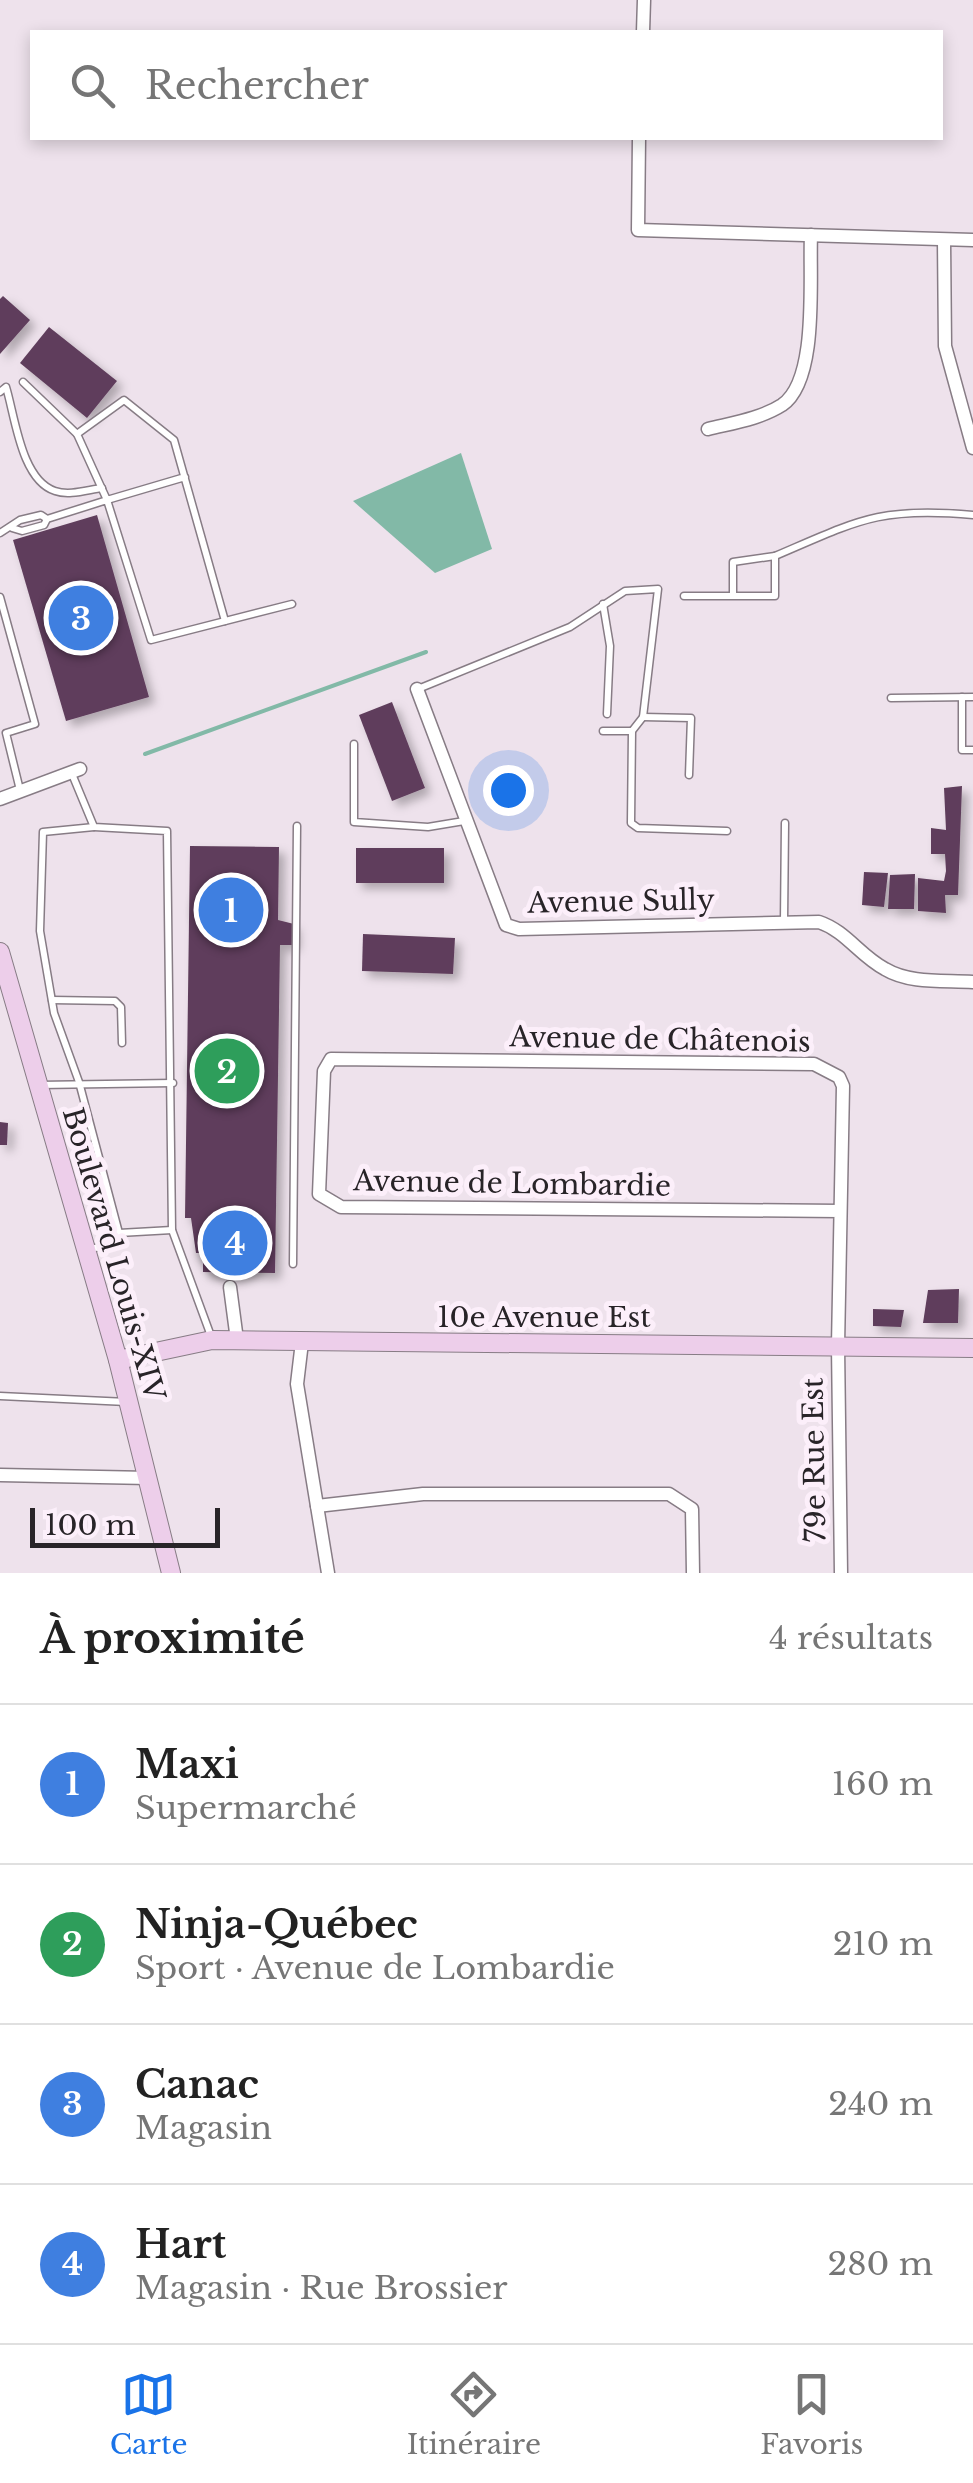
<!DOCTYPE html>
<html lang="fr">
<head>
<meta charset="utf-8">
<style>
  :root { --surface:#fff; --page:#f6f6f6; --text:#222; --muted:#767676; --line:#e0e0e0; --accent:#1a73e8 }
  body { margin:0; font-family:"Libre Baskerville",serif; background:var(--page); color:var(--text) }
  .scale { position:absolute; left:30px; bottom:25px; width:190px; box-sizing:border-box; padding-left:10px; border:5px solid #282428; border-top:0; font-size:28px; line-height:35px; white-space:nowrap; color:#282428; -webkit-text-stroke:8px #fceffa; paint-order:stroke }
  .you { position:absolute; left:508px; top:790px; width:35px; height:35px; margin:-25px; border:8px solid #fff; border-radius:50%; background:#1a73e8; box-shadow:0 0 0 15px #1a73e833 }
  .badge { display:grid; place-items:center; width:65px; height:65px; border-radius:50%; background:var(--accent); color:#fff; font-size:32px; font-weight:700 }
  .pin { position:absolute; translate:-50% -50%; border:5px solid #fff; box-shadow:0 2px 10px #0006 }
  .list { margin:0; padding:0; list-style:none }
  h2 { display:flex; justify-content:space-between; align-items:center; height:130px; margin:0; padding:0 40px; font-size:42px }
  h2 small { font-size:32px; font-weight:400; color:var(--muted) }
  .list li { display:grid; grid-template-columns:65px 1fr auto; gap:30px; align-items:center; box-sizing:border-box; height:160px; padding:0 40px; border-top:2px solid var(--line) }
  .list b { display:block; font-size:38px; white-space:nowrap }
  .list p { margin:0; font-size:32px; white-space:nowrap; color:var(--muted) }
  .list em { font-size:32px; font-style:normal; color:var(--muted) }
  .icon { flex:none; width:55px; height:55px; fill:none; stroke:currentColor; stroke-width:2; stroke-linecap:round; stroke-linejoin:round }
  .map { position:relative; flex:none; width:973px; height:1573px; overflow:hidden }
  .search { position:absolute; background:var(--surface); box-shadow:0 5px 15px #0003; left:30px; right:30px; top:30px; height:110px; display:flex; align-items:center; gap:25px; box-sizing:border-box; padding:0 35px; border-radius:0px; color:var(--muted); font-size:38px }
  .sheet { height:770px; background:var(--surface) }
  nav { display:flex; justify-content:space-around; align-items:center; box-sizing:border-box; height:140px; border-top:2px solid var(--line); background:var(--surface); font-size:28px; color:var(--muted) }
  nav a { display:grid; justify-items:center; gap:5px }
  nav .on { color:var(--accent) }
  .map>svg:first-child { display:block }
</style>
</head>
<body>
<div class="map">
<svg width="973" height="1573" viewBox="0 0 973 1573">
  <defs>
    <filter id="shadow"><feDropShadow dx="6" dy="6" stdDeviation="5" flood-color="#0004"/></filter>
  </defs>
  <rect width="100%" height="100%" fill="#eee2ec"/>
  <path fill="#82b9a7" d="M461 453 492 549 435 573 353 501Z"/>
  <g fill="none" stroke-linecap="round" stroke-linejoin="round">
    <path stroke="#82b9a7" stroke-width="4" d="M145 754 426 652"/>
  </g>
  <g fill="#5f3e5b" filter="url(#shadow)">
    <path d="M3 296 30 320 0 354V299Z"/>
    <path d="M49 327 117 381 87 418 20 363Z"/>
    <path d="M97 515 149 697 66 721 13 540Z"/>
    <path d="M392 702 425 788 392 801 359 715Z"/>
    <path d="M962 786 958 895H945L946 913 918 911V878L944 881 946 871 945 854H931V828L946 830 944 788Z"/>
    <path d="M190 846 279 847 278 920 294 924V945H280L275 1273 203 1272V1253H196L191 1218H185Z"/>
    <rect x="356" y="848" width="88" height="35"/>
    <path d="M864 872 888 873 884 907 862 905Z"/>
    <path d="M915 874 914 909H888L890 875Z"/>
    <path d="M363 934 455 938 453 974 362 971Z"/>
    <path d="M0 1122 8 1123 7 1145H0Z"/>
    <path d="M959 1289 958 1323H923L928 1290Z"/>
    <path d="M873 1309 904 1310 901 1327 873 1326Z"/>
  </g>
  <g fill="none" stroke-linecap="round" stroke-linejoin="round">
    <defs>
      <g id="lane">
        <path d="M23 382 77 434"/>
        <path d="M0 392 6 387C15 416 21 480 55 491 69 496 87 490 102 488"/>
        <path d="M185 477 107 500 77 434 124 400 174 440 225 621"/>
        <path d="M12 528 22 531 44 525 47 519 107 500 151 640 292 604"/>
        <path d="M0 533 20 520 41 515 47 519"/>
        <path d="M733 595V562L775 556"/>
        <path d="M684 596H775V556C857 521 880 506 973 515"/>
        <path d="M0 597 35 724 6 733 20 790"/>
        <path d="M603 604 610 646 607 714"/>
        <path d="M418 689 570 627 625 591 658 589 643 717 632 731 631 823 638 828 727 831"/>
        <path d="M962 697V750H973"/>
        <path d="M891 698 973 697"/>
        <path d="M643 717 691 718 689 775"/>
        <path d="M603 731H632"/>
        <path d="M354 744V822L428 827 464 821"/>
        <path d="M72 774 94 827 167 831 172 1230 211 1336"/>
        <path d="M784 921 785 823"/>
        <path d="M52 1000 115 1001 121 1007 122 1043"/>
        <path d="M39 1085 173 1083"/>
        <path d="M119 1233 172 1230"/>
        <path d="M87 1249 117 1245 119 1233 79 1082 54 1013 40 931 43 832 94 827"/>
        <path d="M293 1264 297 826"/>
        <path d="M0 1396 127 1402"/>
      </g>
      <g id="street">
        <path d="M643 32 644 0"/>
        <path d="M639 138 638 230 973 240"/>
        <path d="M944 240 945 346 973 448"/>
        <path d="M708 429C732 423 760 419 782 405 819 380 809 277 811 235"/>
        <path d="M417 689 506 925 519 929 819 922C846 931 860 956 885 969 910 984 944 980 973 982"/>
        <path d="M0 799 80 769"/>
        <path d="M840 1211 341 1207 319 1194 324 1071 331 1059 814 1064 839 1077 843 1086 838 1346 841 1573"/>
        <path d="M230 1287 237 1340"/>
        <path d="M302 1342 297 1384 328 1573"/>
        <path d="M0 1475 149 1478"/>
        <path d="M317 1506 423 1494H669L692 1509 693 1573"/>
      </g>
      <g id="secondary">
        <path d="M0 952 118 1360 171 1573"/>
        <path d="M118 1360 212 1340 973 1348"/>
      </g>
    </defs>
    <use href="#lane" stroke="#877c85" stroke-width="9"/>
    <use href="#street" stroke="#877c85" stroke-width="15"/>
    <use href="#secondary" stroke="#877c85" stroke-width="20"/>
    <use href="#lane" stroke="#fff" stroke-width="6"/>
    <use href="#street" stroke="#fff" stroke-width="12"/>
    <use href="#secondary" stroke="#edceea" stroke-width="18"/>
  </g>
  <g text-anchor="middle" stroke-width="10" stroke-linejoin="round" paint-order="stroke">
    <g font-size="28" fill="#282428" stroke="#fceffa">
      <text transform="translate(621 901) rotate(-1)" y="10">Avenue Sully</text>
      <text transform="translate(660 1039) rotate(1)" y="10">Avenue de Châtenois</text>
      <text transform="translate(512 1183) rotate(1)" y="10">Avenue de Lombardie</text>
      <text transform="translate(114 1254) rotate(74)" y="10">Boulevard Louis-XIV</text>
      <text x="544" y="1327">10e Avenue Est</text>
      <text transform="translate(814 1460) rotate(-91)" y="10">79e Rue Est</text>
    </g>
  </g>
</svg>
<div class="scale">100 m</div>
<div class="you"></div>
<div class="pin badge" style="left:231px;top:910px;background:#3f7fe0">1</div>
<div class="pin badge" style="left:227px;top:1071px;background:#2e9e5b">2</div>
<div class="pin badge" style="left:81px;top:618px;background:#3f7fe0">3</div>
<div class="pin badge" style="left:235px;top:1243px;background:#3f7fe0">4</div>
<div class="search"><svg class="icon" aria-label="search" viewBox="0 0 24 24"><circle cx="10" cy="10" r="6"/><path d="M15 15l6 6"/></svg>Rechercher</div>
</div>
<section class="sheet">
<h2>À proximité<small>4 résultats</small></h2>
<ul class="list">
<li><span class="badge" style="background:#3f7fe0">1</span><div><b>Maxi</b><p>Supermarché</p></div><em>160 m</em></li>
<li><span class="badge" style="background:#2e9e5b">2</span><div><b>Ninja-Québec</b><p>Sport · Avenue de Lombardie</p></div><em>210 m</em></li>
<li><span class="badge" style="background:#3f7fe0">3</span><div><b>Canac</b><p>Magasin</p></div><em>240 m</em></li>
<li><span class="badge" style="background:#3f7fe0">4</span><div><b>Hart</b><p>Magasin · Rue Brossier</p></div><em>280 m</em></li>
</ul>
</section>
<nav>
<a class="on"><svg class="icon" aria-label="map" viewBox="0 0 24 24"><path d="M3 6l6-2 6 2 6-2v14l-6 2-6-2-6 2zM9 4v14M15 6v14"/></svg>Carte</a>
<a><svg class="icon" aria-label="directions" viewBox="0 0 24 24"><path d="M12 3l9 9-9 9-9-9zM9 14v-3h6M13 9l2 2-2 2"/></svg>Itinéraire</a>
<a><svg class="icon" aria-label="saved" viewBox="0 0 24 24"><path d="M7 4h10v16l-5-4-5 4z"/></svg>Favoris</a>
</nav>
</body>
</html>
